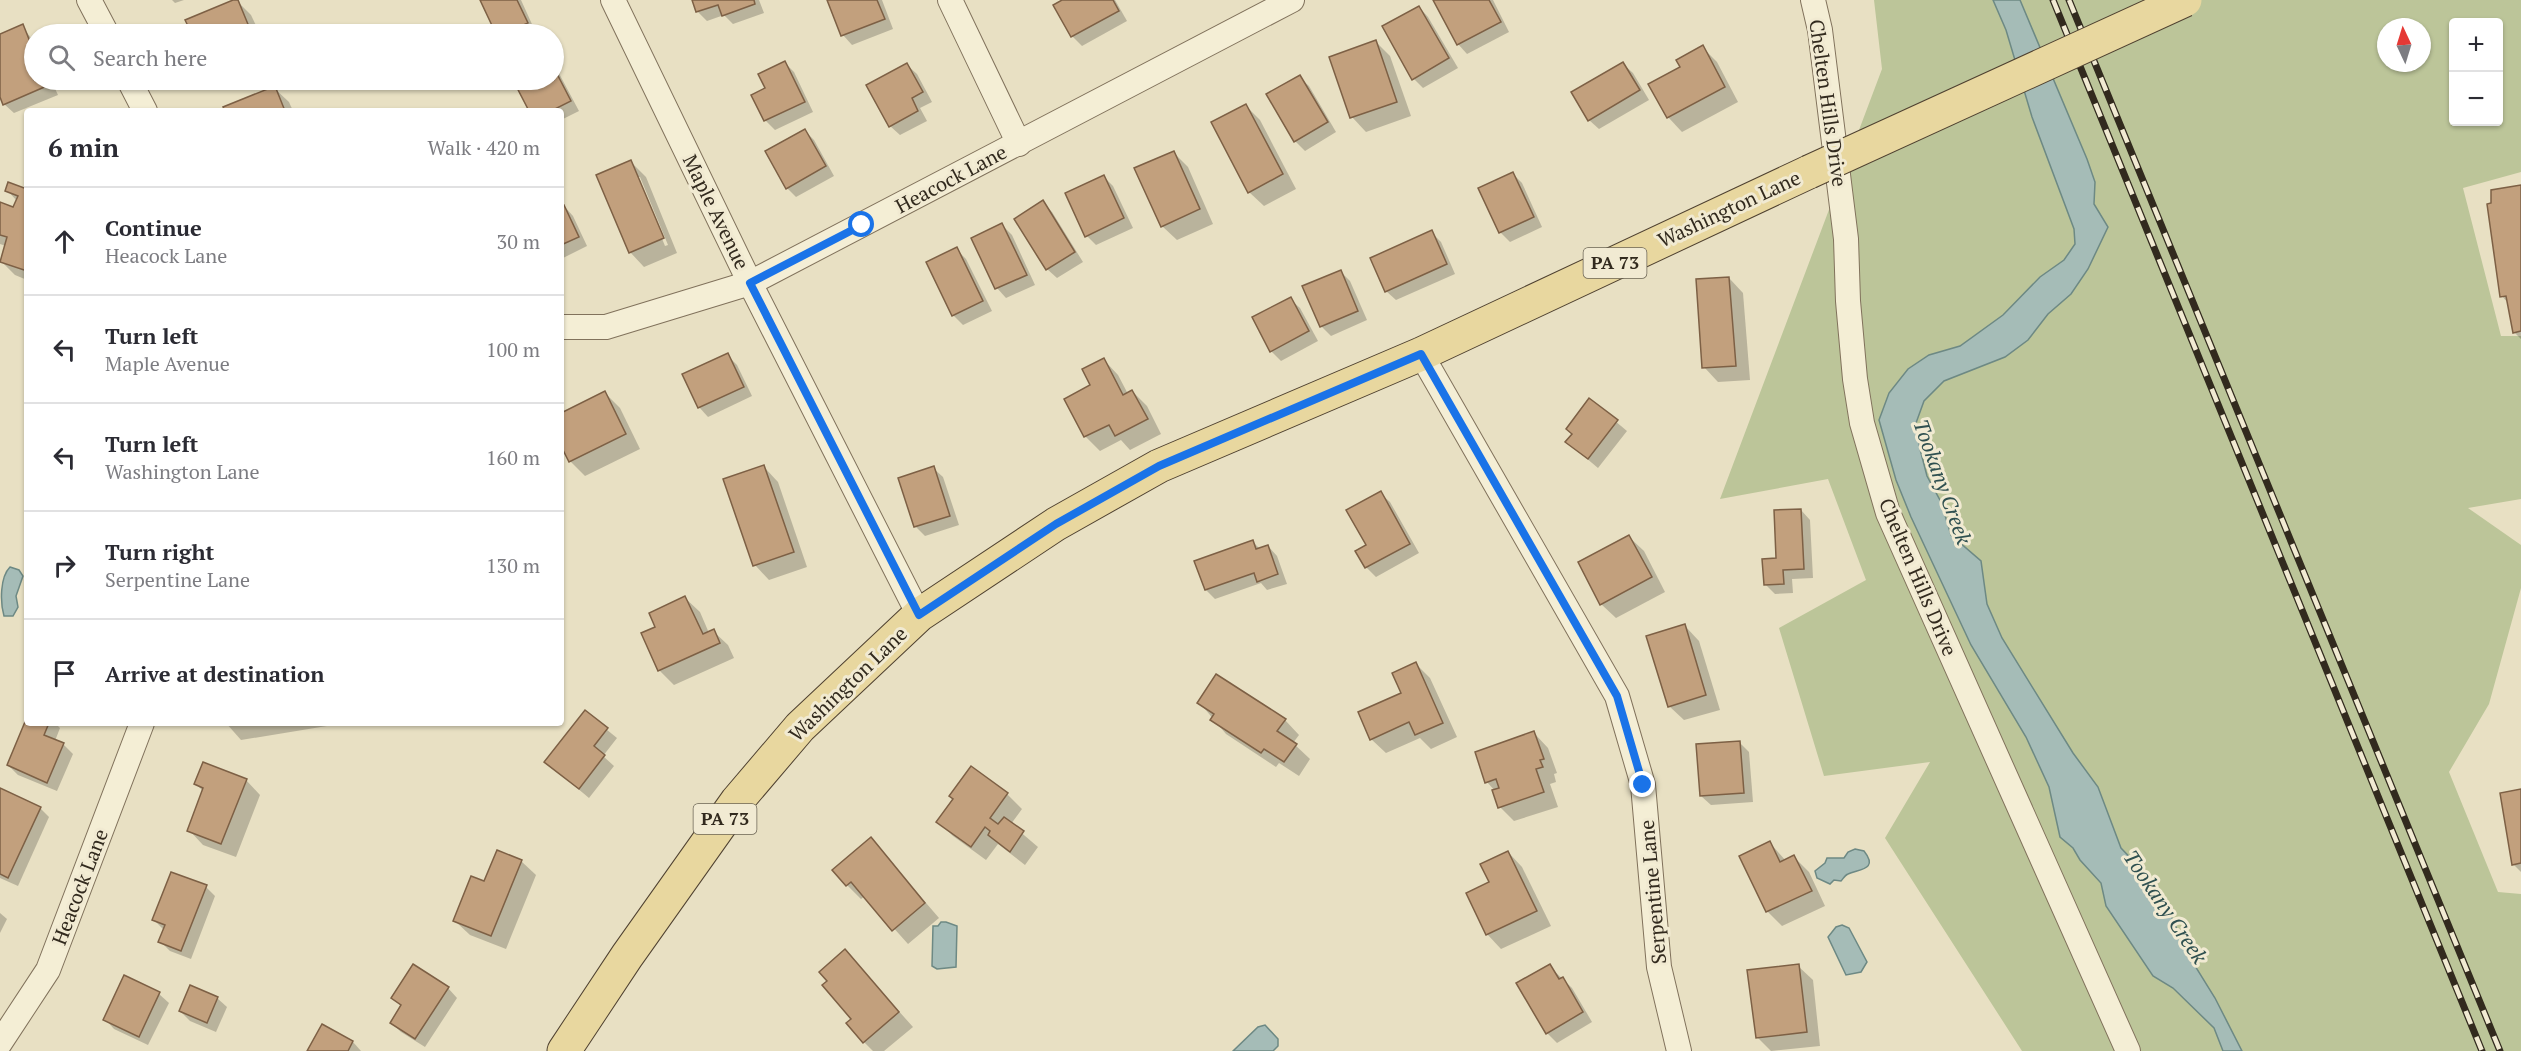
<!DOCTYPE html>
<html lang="en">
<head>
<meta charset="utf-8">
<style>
  :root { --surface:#fff; --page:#f2f2f3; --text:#2b2b33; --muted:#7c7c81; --line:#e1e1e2 }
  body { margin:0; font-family:"PT Serif",serif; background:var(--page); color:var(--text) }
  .controls { position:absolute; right:18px; top:18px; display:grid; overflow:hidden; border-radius:6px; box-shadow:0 2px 4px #0004 }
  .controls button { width:54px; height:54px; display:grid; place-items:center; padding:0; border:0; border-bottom:2px solid var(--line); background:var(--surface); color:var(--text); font:30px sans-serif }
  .compass { position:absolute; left:2377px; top:18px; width:54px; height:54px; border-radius:50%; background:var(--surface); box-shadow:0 2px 4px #0004; rotate:356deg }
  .stop { position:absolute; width:18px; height:18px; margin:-14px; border:4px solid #1a73e8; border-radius:50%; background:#fff }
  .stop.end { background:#1a73e8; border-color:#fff; box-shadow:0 2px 6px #0008 }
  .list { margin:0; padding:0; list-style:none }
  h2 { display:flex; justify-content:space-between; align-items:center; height:78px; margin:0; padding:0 24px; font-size:26px }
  h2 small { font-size:20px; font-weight:400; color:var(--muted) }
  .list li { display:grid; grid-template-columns:39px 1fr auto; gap:18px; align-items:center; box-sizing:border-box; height:108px; padding:0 24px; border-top:2px solid var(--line) }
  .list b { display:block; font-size:22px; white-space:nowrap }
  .list p { margin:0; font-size:20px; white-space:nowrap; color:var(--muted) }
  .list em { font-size:20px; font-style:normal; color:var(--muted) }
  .icon { flex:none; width:33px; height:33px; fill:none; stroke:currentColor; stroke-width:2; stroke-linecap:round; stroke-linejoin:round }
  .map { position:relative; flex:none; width:2521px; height:1051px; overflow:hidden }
  .search { position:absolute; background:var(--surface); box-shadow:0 2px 4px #0004; left:24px; top:24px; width:540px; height:66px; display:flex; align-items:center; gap:15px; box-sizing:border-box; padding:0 21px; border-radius:33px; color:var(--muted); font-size:22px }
  .panel { position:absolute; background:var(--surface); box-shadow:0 2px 4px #0004; left:24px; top:108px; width:540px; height:618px; border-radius:6px }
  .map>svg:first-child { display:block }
</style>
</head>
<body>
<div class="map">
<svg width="2521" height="1051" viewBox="0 0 2521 1051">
  <rect width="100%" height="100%" fill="#e8e0c3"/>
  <path fill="#bcc599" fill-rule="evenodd" d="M1874 0H2521V172L2463 188 2501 336H2521V499L2468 508 2521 545V588L2489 704 2449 772 2498 892 2521 894V1051H2022L1885 838 1930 762 1824 776 1779 628 1866 580 1828 479 1720 499 1882 69ZM2454 22H2498V122H2454ZM2386 27H2422V63H2386Z"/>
  <g fill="#a5bcb7" stroke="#6d8984" stroke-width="1.5">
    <path d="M1993 0H2020L2087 159 2095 182 2094 204 2108 227 2088 269 2071 294 2048 314 2028 340 2005 357 1944 381 1924 401 1916 423 1920 449 1927 476 1941 502 1951 535 1981 561 1987 604 2002 638 2073 753 2098 787 2121 848 2143 871 2167 906 2187 953 2215 998 2242 1051H2223L2214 1028 2173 988 2153 976 2106 906 2101 883 2080 860 2073 848 2060 837 2049 787 2026 737 1971 645 1911 517 1896 480 1879 420 1889 393 1908 369 1929 355 1960 346 2003 315 2040 277 2064 260 2075 244 2074 229 2032 117 2006 30Z"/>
    <path d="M10 567 19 570 23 576 16 596 18 607 13 616H4C0 602 0 577 10 567Z"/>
    <path d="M1855 849 1864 851C1879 870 1859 869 1848 874 1845 875 1843 879 1841 881L1834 880 1830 884 1817 878 1815 871 1825 863 1827 858H1844L1848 852Z"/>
    <path d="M941 922H946L957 926 956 967 937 969 932 966 933 926H938Z"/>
    <path d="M1842 925 1849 928 1867 962 1861 972 1846 975 1828 937 1836 927Z"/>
    <path d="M1265 1025 1278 1039V1046L1273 1051H1233L1258 1027Z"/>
  </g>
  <g fill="#0003" fill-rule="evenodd">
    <path d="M172 0H184L175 3Z"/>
    <path d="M236 0 251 15 260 34H193L187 21Z"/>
    <path d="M481 0H521L536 33 498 34Z"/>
    <path d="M693 0H759L764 13 733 24 724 15 707 21 697 11Z"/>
    <path d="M829 0H882L893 29 852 45 843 35Z"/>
    <path d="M1066 0H1115L1127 21 1082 46 1072 36Z"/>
    <path d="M1435 0H1493L1509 32 1467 54 1458 44Z"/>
    <path d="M1419 7 1428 17 1458 68 1423 88 1414 79Z"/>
    <path d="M22 26 34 42V80H51L58 95 14 113 4 104 0 93V35Z"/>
    <path d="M1376 42 1390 56 1411 116 1366 132 1352 117Z"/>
    <path d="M1702 47 1717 62 1738 102 1682 132 1668 117 1682 68Z"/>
    <path d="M785 63 794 72 813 112 775 130 766 121 753 95 767 88Z"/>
    <path d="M554 64 579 111 561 120V111H531L514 80H554Z"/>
    <path d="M1623 64 1633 73 1649 100 1599 129 1589 120Z"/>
    <path d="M907 65 917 74 932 102 920 108 927 121 900 135 890 126Z"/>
    <path d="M1299 77 1309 86 1336 132 1305 151 1295 141Z"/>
    <path d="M218 80H235L223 84Z"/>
    <path d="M274 88 289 102 293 111H227Z"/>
    <path d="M1245 105 1260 120 1296 189 1264 206 1249 192Z"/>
    <path d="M805 131 814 140 834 176 796 197 787 188Z"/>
    <path d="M1173 152 1188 167 1213 224 1177 240 1162 226Z"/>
    <path d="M631 162 646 177 677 253 644 267 630 252ZM637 177H640L668 245 665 246Z"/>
    <path d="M1512 173 1522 183 1542 227 1510 242 1500 232Z"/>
    <path d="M1103 176 1113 186 1133 228 1096 245 1087 236Z"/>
    <path d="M2521 188V339L2514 332 2508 303 2502 296Z"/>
    <path d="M7 190 27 191V280L15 275 1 261 6 246 0 244V204L14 209 17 201Z"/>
    <path d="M1042 202 1052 212 1083 262 1057 278 1047 269Z"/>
    <path d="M564 206 573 216 587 246 561 259V208Z"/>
    <path d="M1002 225 1012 235 1035 285 1006 298 997 288 973 238Z"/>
    <path d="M1431 232 1441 242 1455 274 1396 300 1386 291Z"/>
    <path d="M956 249 966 259 992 311 963 325 953 315 928 263Z"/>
    <path d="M1341 272 1350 281 1367 320 1331 336 1321 326Z"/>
    <path d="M1729 278 1743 293 1750 380 1718 382 1704 367Z"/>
    <path d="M1290 299 1300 308 1318 341 1281 361 1271 351Z"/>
    <path d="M727 355 737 365 752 396 708 417 699 407Z"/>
    <path d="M1104 360 1118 375 1128 394 1132 391 1147 406 1161 434 1130 450 1121 440 1100 451 1085 436 1092 386Z"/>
    <path d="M605 393 620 408 640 449 585 476 570 461 561 443V415Z"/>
    <path d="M1590 400 1627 431 1598 468 1567 442 1574 434Z"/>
    <path d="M764 467 778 482 807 567 769 580 755 565 725 480Z"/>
    <path d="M933 468 943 477 959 525 925 536 916 527 900 479Z"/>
    <path d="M1380 493 1390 502 1419 553 1376 577 1366 567 1357 552 1368 546Z"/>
    <path d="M1801 510 1810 520 1813 578 1792 579 1793 593 1775 594 1765 584Z"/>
    <path d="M1629 537 1644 551 1665 592 1616 618 1601 604Z"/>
    <path d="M1253 542 1260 549 1268 546 1277 556 1287 584 1267 590 1261 583 1215 599 1206 590Z"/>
    <path d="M685 598 700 612 709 633 713 631 728 645 734 658 674 685 660 671 643 634 657 628Z"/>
    <path d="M1685 626 1699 641 1720 710 1684 720 1669 706Z"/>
    <path d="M1416 664 1430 678 1457 737 1431 749 1420 738 1386 753 1371 739 1403 694Z"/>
    <path d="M1199 702 1285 720 1299 735 1293 743 1310 759 1299 776 1279 763 1276 767 1226 734Z"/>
    <path d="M585 712 617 738 603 756 614 766 589 798 546 762Z"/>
    <path d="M27 721V723H55L60 728 55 741 63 744 73 754 57 791 18 775 8 765Z"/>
    <path d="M226 723H339V724L241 740Z"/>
    <path d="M1534 733 1548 748 1557 773 1554 774 1556 782 1550 784 1558 807 1514 821 1500 807 1495 791 1487 782Z"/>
    <path d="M1740 743 1749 752 1753 802 1711 805 1701 796Z"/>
    <path d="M971 768 1007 794 1022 809 1011 824 1038 847 1025 865 998 844 986 860 953 836 938 822Z"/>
    <path d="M246 780 260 795 236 857 203 845 189 830 204 792 196 784Z"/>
    <path d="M0 789 40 808 49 817 18 886 0 878Z"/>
    <path d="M2521 791V872L2513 864Z"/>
    <path d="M871 839 939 918 908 944 865 896 861 899 847 885Z"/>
    <path d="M1770 843 1786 861 1794 857 1809 872 1825 906 1782 926 1767 911 1741 857Z"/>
    <path d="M1508 852 1522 867 1551 926 1501 949 1487 934 1491 883Z"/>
    <path d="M521 861 536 875 506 949 470 935 455 921 485 883Z"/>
    <path d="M206 887 215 896 191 959 170 951 160 941 164 930 154 920Z"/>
    <path d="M0 913 7 919 0 933Z"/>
    <path d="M845 951 913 1027 884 1051H873L864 1042 853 1019 829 981Z"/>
    <path d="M1549 966 1572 988 1592 1022 1557 1043 1547 1033Z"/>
    <path d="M1798 966 1813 980 1820 1046 1771 1051 1757 1037Z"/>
    <path d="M448 988 457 998 425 1047 401 1032 392 1023 402 1007 392 998Z"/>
    <path d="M159 994 169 1003 148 1045 114 1029 105 1019Z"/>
    <path d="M217 998 227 1007 216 1032 190 1021 180 1011Z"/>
    <path d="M322 1026 353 1042 361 1051H309Z"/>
  </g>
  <g fill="#c2a07d" stroke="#7d6045" stroke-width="1.5">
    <path d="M233 0H238L252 34H192L185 20Z"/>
    <path d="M480 0H517L528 23 503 34H496Z"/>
    <path d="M692 0H754L755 4 722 16 718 5 696 12Z"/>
    <path d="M827 0H877L885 19 841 36Z"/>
    <path d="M1062 0H1113L1119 11 1071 37 1053 5Z"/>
    <path d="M1433 0H1489L1501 22 1457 45Z"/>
    <path d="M1419 6 1449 58 1412 80 1382 26Z"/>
    <path d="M23 24 34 52V80H47L49 85 3 105 0 97V34Z"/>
    <path d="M1376 40 1397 102 1350 118 1329 57Z"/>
    <path d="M1703 45 1725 87 1667 118 1648 84 1680 67 1676 60Z"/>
    <path d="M785 61 805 102 764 121 751 95 765 88 758 74Z"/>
    <path d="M1623 62 1640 90 1588 121 1571 92Z"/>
    <path d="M907 63 923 92 912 98 918 111 889 127 866 85Z"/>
    <path d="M554 68 571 101 551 111H529L513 80H554Z"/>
    <path d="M1300 75 1328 122 1294 142 1266 94Z"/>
    <path d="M275 86 285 111H225L223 107Z"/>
    <path d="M1246 104 1283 174 1248 193 1211 122Z"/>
    <path d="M805 129 826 166 786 189 765 151Z"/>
    <path d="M1174 151 1200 209 1161 227 1134 168Z"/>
    <path d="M631 160 664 238 629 253 596 175Z"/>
    <path d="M1513 172 1534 217 1499 233 1478 188Z"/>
    <path d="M1104 175 1124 218 1085 237 1065 193Z"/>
    <path d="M8 182 27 189V271L0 262 7 237 0 235V202L13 207 18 196 5 191Z"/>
    <path d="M2521 185V331L2513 333 2506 296 2500 297 2487 204 2491 203V190Z"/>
    <path d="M1043 200 1075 252 1046 270 1014 219Z"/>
    <path d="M564 205 579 237 561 245V206Z"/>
    <path d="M1002 223 1027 275 995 289 971 238Z"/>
    <path d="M1432 230 1447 264 1385 292 1370 258Z"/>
    <path d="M957 247 983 301 952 316 926 262Z"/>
    <path d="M1341 270 1358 311 1320 327 1302 286Z"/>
    <path d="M1729 277 1736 366 1702 368 1696 279Z"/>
    <path d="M1291 297 1309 331 1270 352 1252 317Z"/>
    <path d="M728 353 744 387 698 408 682 374Z"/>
    <path d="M1104 358 1123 395 1132 390 1148 419 1115 436 1109 425 1084 437 1064 399 1090 385 1082 369Z"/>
    <path d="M605 391 626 434 569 462 561 446V413Z"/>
    <path d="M1589 398 1618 420 1588 459 1565 442 1572 434 1566 429Z"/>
    <path d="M764 465 794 552 753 566 723 479Z"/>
    <path d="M934 466 950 516 914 527 898 478Z"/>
    <path d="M1381 491 1410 544 1365 568 1355 551 1366 545 1346 510Z"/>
    <path d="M1801 509 1804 569 1783 570 1784 584 1764 585 1762 559 1776 558 1774 510Z"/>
    <path d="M1629 535 1652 577 1600 605 1578 562Z"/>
    <path d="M1253 540 1256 549 1268 545 1278 574 1257 582 1254 573 1205 590 1194 561Z"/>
    <path d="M685 596 703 634 714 629 720 643 658 671 641 633 655 627 649 613Z"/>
    <path d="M1685 624 1706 695 1668 707 1646 636Z"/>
    <path d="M1416 662 1443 723 1415 735 1409 722 1370 740 1358 712 1401 693 1392 673Z"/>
    <path d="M1216 674 1286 719 1277 731 1297 744 1284 762 1264 749 1261 753 1210 720 1214 714 1197 703Z"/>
    <path d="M585 710 608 728 594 746 605 755 579 789 544 762Z"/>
    <path d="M27 717V723H49L44 735 64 743 47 783 7 765Z"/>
    <path d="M1534 731 1544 759 1540 760 1543 767 1536 769 1544 792 1498 808 1492 790 1499 788 1496 779 1485 783 1475 752Z"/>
    <path d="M1740 741 1744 793 1700 796 1696 744Z"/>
    <path d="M203 762 247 779 221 844 187 831 203 788 194 784Z"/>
    <path d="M971 766 1008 793 990 818 998 824 1004 817 1024 831 1010 852 988 835 990 831 985 827 971 847 936 822 953 799 949 796Z"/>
    <path d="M0 788 41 807 8 878 0 874Z"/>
    <path d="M2521 789V863L2512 865 2500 793Z"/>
    <path d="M871 837 925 903 892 931 851 882 846 886 832 870Z"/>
    <path d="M1770 841 1780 862 1794 855 1812 891 1766 912 1739 856Z"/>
    <path d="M497 850 522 860 491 936 453 921 471 876 484 881Z"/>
    <path d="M1508 851 1537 911 1486 935 1466 893 1489 882 1480 864Z"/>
    <path d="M171 872 207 885 181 951 158 942 165 925 152 920Z"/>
    <path d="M845 949 899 1012 863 1043 846 1023 851 1019 822 985 827 981 819 972Z"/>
    <path d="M413 964 449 987 415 1039 390 1023 401 1005 391 998Z"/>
    <path d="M1550 964 1559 979 1563 977 1583 1012 1546 1034 1516 983Z"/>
    <path d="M1799 964 1807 1032 1756 1038 1747 970Z"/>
    <path d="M124 975 160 992 139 1037 103 1020Z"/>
    <path d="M190 985 218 997 207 1023 179 1011Z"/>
    <path d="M322 1024 353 1041 348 1051H307Z"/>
  </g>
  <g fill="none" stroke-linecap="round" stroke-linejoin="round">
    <defs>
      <g id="minor">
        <path d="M89 0 107 34"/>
        <path d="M613 0 750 283 919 615"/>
        <path d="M950 0 1019 144"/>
        <path d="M1813 0 1820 30 1846 239 1848 301 1855 379 1862 423 1888 513 2128 1051"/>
        <path d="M129 80 145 111"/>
        <path d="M561 327H606L750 283 1292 0"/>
        <path d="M1421 354 1617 696 1643 785 1659 967 1679 1051"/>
        <path d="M0 1043 48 970 142 723"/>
      </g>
      <path id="primary" d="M564 1051 627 956 737 801 800 727 919 615 1056 524 1159 466 1421 354 1809 172"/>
    </defs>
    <use href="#minor" stroke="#81725c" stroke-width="26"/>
    <use href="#primary" stroke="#4f4130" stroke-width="35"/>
    <use href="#minor" stroke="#f4eed5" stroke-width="24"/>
    <use href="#primary" stroke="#e8d79f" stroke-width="33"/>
    <defs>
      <g id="rail">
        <path d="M2053 0 2482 1051"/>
        <path d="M2069 0 2500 1051"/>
      </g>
    </defs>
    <use href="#rail" stroke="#322a1e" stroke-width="7"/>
    <use href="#rail" stroke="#f1ead2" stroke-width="4.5" stroke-dasharray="14" stroke-linecap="butt"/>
    <defs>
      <path id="primary-bridge" d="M1809 172 2185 0"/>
    </defs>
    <use href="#primary-bridge" stroke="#4f4130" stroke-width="35" stroke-linecap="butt"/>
    <use href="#primary-bridge" stroke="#e8d79f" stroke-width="33"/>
  </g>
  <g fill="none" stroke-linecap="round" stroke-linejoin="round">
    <path stroke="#1a73e8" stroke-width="8" d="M862 225 750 283 919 615 1056 524 1159 466 1421 354 1617 696 1643 785"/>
  </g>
  <g text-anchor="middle" stroke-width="6" stroke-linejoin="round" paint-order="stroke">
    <g fill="#f1ead2" stroke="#6b6454" stroke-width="1.5">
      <rect x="1583.5" y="248" width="63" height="30" rx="4.5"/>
      <rect x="693.5" y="804" width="63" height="30" rx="4.5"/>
    </g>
    <g font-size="18" font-weight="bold" fill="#322a1e">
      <text x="1615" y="269">PA 73</text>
      <text x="725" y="825">PA 73</text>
    </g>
    <g font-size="20" fill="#322a1e" stroke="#f1ead2">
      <text transform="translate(1828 103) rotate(82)" y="7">Chelten Hills Drive</text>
      <text transform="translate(951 179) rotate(-28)" y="7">Heacock Lane</text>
      <text transform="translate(1729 209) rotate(-25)" y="7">Washington Lane</text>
      <text transform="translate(716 212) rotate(64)" y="7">Maple Avenue</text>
      <text transform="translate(1918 577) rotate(67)" y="7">Chelten Hills Drive</text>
      <text transform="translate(848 684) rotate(-44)" y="7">Washington Lane</text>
      <text transform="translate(80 887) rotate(-69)" y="7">Heacock Lane</text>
      <text transform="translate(1653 892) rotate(-95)" y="7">Serpentine Lane</text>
    </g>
    <g font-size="21" font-style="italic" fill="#2f5050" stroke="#f1ead2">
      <text transform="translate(1942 482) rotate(70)" y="7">Tookany Creek</text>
      <text transform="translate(2165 907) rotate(56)" y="7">Tookany Creek</text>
    </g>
  </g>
</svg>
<div class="controls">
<button>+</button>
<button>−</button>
</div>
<svg class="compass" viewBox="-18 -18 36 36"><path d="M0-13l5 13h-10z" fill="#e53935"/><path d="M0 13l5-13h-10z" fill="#7c7c81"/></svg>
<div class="stop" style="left:862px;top:225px"></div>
<div class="stop end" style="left:1643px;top:785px"></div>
<div class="search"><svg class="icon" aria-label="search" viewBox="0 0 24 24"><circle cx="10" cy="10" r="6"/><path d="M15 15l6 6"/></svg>Search here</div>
<section class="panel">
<h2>6 min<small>Walk · 420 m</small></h2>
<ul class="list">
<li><svg class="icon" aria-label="ahead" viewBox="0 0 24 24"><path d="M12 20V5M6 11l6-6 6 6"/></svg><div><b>Continue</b><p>Heacock Lane</p></div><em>30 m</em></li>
<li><svg class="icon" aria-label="left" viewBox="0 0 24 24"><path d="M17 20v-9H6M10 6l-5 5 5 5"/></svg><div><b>Turn left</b><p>Maple Avenue</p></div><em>100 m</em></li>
<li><svg class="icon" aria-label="left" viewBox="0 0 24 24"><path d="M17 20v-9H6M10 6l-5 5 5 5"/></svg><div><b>Turn left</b><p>Washington Lane</p></div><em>160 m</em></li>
<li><svg class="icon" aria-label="right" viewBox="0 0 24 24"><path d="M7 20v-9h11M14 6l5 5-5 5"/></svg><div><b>Turn right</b><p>Serpentine Lane</p></div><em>130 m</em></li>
<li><svg class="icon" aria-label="arrive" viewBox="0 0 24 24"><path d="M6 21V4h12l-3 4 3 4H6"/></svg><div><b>Arrive at destination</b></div></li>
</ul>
</section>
</div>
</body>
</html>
